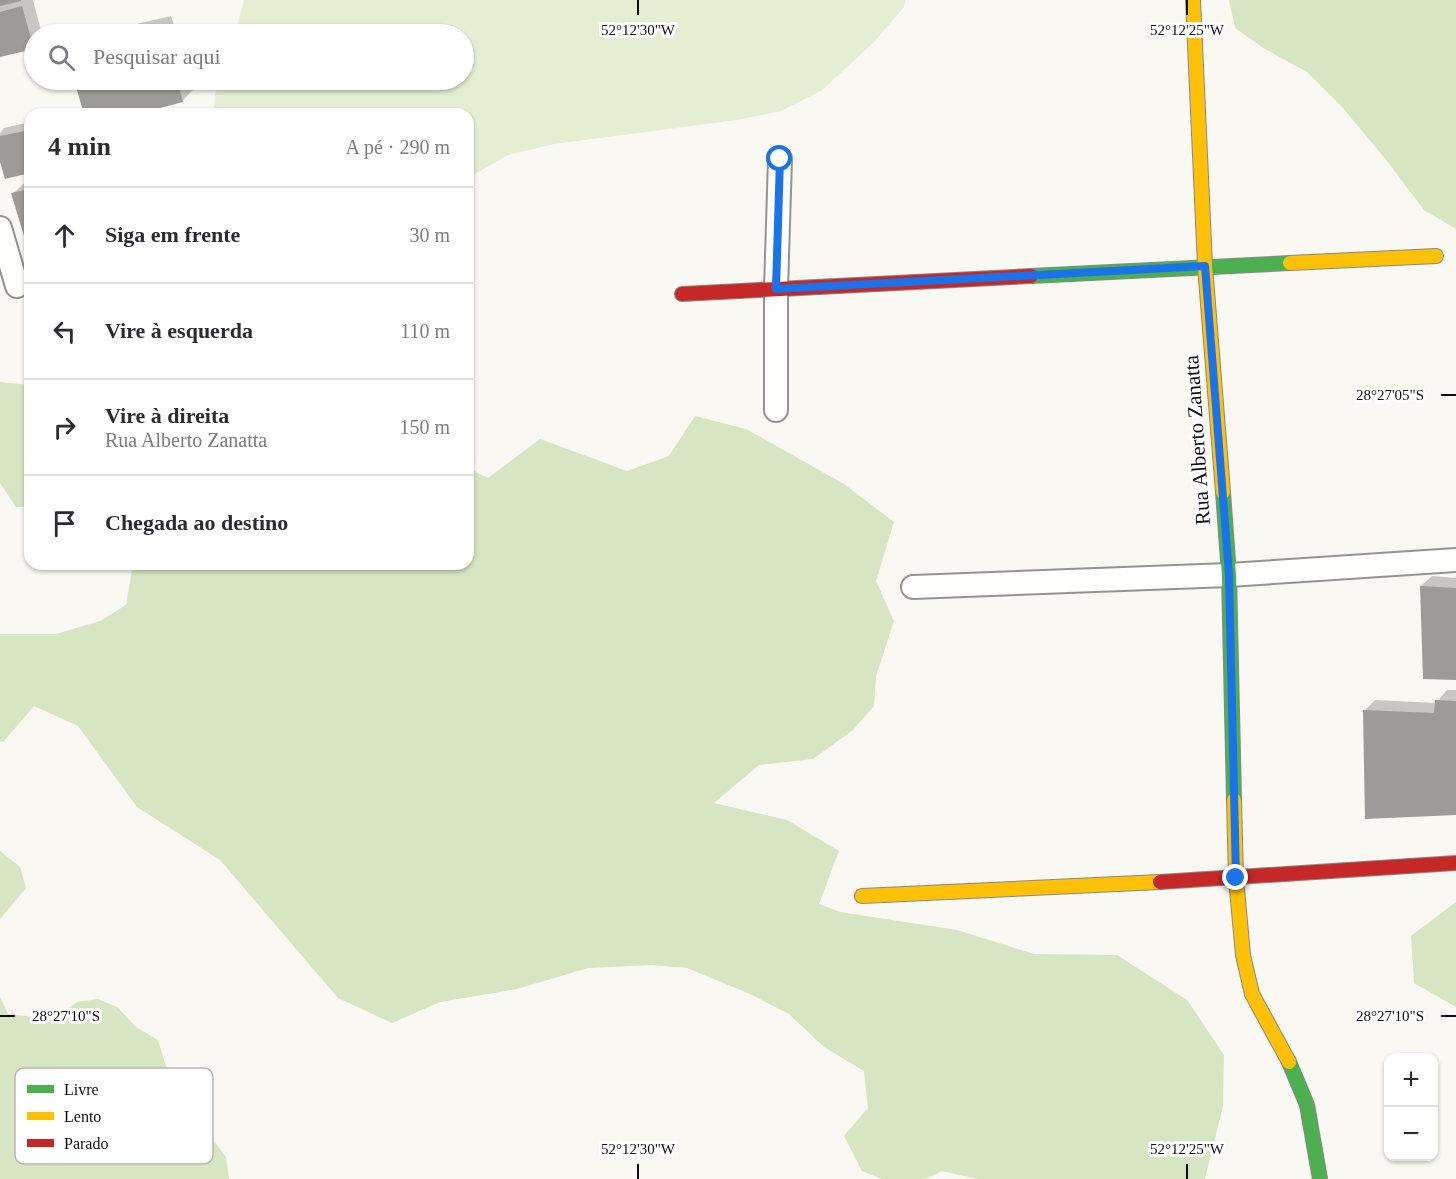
<!DOCTYPE html>
<html lang="pt">
<head>
<meta charset="utf-8">
<style>
  :root { --surface:#fff; --page:#f2f2f3; --text:#2b2b33; --muted:#7c7c81; --line:#e1e1e2 }
  body { margin:0; font-family:Georgia,serif; background:var(--page); color:var(--text) }
  .controls { position:absolute; right:18px; bottom:18px; display:grid; overflow:hidden; border-radius:12px; box-shadow:0 2px 4px #0004 }
  .controls button { width:54px; height:54px; display:grid; place-items:center; padding:0; border:0; border-bottom:2px solid var(--line); background:var(--surface); color:var(--text); font:30px sans-serif }
  .stop { position:absolute; width:18px; height:18px; margin:-14px; border:4px solid #1a73e8; border-radius:50%; background:#fff }
  .stop.end { background:#1a73e8; border-color:#fff; box-shadow:0 2px 6px #0008 }
  .list { margin:0; padding:0; list-style:none }
  h2 { display:flex; justify-content:space-between; align-items:center; height:78px; margin:0; padding:0 24px; font-size:26px }
  h2 small { font-size:20px; font-weight:400; color:var(--muted) }
  .list li { display:grid; grid-template-columns:39px 1fr auto; gap:18px; align-items:center; box-sizing:border-box; height:96px; padding:0 24px; border-top:2px solid var(--line) }
  .list b { display:block; font-size:22px; white-space:nowrap }
  .list p { margin:0; font-size:20px; white-space:nowrap; color:var(--muted) }
  .list em { font-size:20px; font-style:normal; color:var(--muted) }
  .icon { flex:none; width:33px; height:33px; fill:none; stroke:currentColor; stroke-width:2; stroke-linecap:round; stroke-linejoin:round }
  .map { position:relative; flex:none; width:1456px; height:1179px; overflow:hidden }
  .search { position:absolute; background:var(--surface); box-shadow:0 2px 4px #0004; left:24px; top:24px; width:450px; height:66px; display:flex; align-items:center; gap:15px; box-sizing:border-box; padding:0 21px; border-radius:33px; color:var(--muted); font-size:22px }
  .panel { position:absolute; background:var(--surface); box-shadow:0 2px 4px #0004; left:24px; top:108px; width:450px; height:462px; border-radius:18px }
  .map>svg:first-child { display:block }
</style>
</head>
<body>
<div class="map">
<svg width="1456" height="1179" viewBox="0 0 1456 1179">
  <rect width="100%" height="100%" fill="#faf8f2"/>
  <path fill="#e5eed3" d="M244 0H905L904 7 874 42 821 91 781 111 737 120 554 144 508 155 468 178V114H214L215 94 220 80H464V34H235Z"/>
  <g fill="#d7e5c2">
    <path d="M1229 0H1456V229L1424 210 1387 161 1342 107 1307 72 1265 49 1235 28Z"/>
    <path d="M0 382 30 385V507H16L0 483Z"/>
    <path d="M695 416 746 429 844 484 894 522 876 581 894 621 876 676 874 706 853 730 813 759 759 765 714 803 787 820 839 851 819 904 840 912 957 930 1034 954 1117 955 1187 1000 1224 1055 1223 1106 1205 1179H977L942 1171 925 1179H882L862 1171 844 1136 868 1108 864 1071 824 1047 789 1014 750 994 687 968 652 965 588 968 517 989 440 1002 392 1023 338 998 220 860 137 807 78 726 34 706 4 741 0 742V634H56L100 621 126 605 133 564H468V468L488 478 540 439 627 471 669 456Z"/>
    <path d="M0 851 20 867 26 888 0 919Z"/>
    <path d="M1456 902V1007L1414 983 1411 936Z"/>
    <path d="M0 997 8 1014 52 1019 77 1002 98 999 117 1007 136 1027 158 1040 167 1070 201 1124 226 1157 229 1179H0Z"/>
  </g>
  <g fill="#0003">
    <path d="M0 0H33L42 34H34L33 48 0 56Z"/>
    <path d="M171 16 177 34H94Z"/>
    <path d="M75 80H190L193 90 183 100 132 114H85Z"/>
    <path d="M30 122V172L0 157V133L4 128Z"/>
    <path d="M30 182V233L13 194 23 184Z"/>
    <path d="M1432 576 1456 578V678L1421 586Z"/>
    <path d="M1447 690H1456V813L1365 710 1375 700 1436 703Z"/>
  </g>
  <g fill="#9d9b98">
    <path d="M0 0H21V1L0 6Z"/>
    <path d="M22 6 34 49 0 57V12Z"/>
    <path d="M161 25 164 34H127Z"/>
    <path d="M74 80H177L183 102 137 114H84Z"/>
    <path d="M30 130V173L5 179 0 162V136Z"/>
    <path d="M30 189V235L24 236 11 193Z"/>
    <path d="M1420 586 1456 588V680L1423 679Z"/>
    <path d="M1435 700 1456 701V815L1365 819 1363 710 1434 713Z"/>
  </g>
  <g fill="none" stroke-linecap="round" stroke-linejoin="round">
    <defs>
      <g id="street">
        <path d="M0 228 17 286"/>
        <path d="M776 410V289L780 159"/>
        <path d="M913 587 1229 575 1456 560"/>
      </g>
      <g id="fast">
        <path d="M1031 276 1290 263"/>
        <path d="M1223 492 1229 575 1234 800"/>
        <path d="M1289 1062 1307 1105 1320 1179"/>
      </g>
      <g id="slow">
        <path d="M1193 0 1205 266 1223 492"/>
        <path d="M1290 263 1436 256"/>
        <path d="M1234 800 1236 878 1243 955 1252 994 1289 1062"/>
        <path d="M862 896 1160 882"/>
      </g>
      <g id="jam">
        <path d="M682 294 1031 276"/>
        <path d="M1160 882 1456 863"/>
      </g>
    </defs>
    <use href="#street" stroke="#949390" stroke-width="26"/>
    <use href="#fast" stroke="#8a8987" stroke-width="16"/>
    <use href="#slow" stroke="#8a8987" stroke-width="16"/>
    <use href="#jam" stroke="#8a8987" stroke-width="16"/>
    <use href="#street" stroke="#fefefd" stroke-width="22"/>
    <use href="#fast" stroke="#4caf50" stroke-width="14"/>
    <use href="#slow" stroke="#ffc107" stroke-width="14"/>
    <use href="#jam" stroke="#c62828" stroke-width="14"/>
  </g>
  <g fill="none" stroke-linecap="round" stroke-linejoin="round">
    <path stroke="#1a73e8" stroke-width="8" d="M780 159 776 289 1205 266 1229 575 1236 878"/>
  </g>
  <path fill="none" stroke="#0d0d0d" stroke-width="2" d="M638 0V15M1187 0V15M1441 395H1456M0 1016H15M1441 1016H1456M638 1164V1179M1187 1164V1179"/>
  <g text-anchor="middle" stroke-width="6" stroke-linejoin="round" paint-order="stroke">
    <g font-size="21" fill="#0d0d0d" stroke="#fff">
      <text transform="translate(1197 440) rotate(-94)" y="7">Rua Alberto Zanatta</text>
    </g>
  </g>
  <rect x="15" y="1068" width="198" height="96" rx="9" fill="#fff" stroke="#b6b6b6" stroke-width="1.5"/>
  <rect x="27" y="1085" width="27" height="8" fill="#4caf50"/>
  <rect x="27" y="1112" width="27" height="8" fill="#ffc107"/>
  <rect x="27" y="1139" width="27" height="8" fill="#c62828"/>
  <g font-size="16" fill="#0d0d0d">
    <text x="64" y="1095">Livre</text>
    <text x="64" y="1122">Lento</text>
    <text x="64" y="1149">Parado</text>
  </g>
  <g font-size="15" text-anchor="middle" fill="#0d0d0d" stroke="#fff" stroke-width="6" stroke-linejoin="round" paint-order="stroke">
    <text x="638" y="35">52°12'30"W</text>
    <text x="1187" y="35">52°12'25"W</text>
    <text x="1390" y="400">28°27'05"S</text>
    <text x="66" y="1021">28°27'10"S</text>
    <text x="1390" y="1021">28°27'10"S</text>
    <text x="638" y="1154">52°12'30"W</text>
    <text x="1187" y="1154">52°12'25"W</text>
  </g>
</svg>
<div class="controls">
<button>+</button>
<button>−</button>
</div>
<div class="stop" style="left:780px;top:159px"></div>
<div class="stop end" style="left:1236px;top:878px"></div>
<div class="search"><svg class="icon" aria-label="search" viewBox="0 0 24 24"><circle cx="10" cy="10" r="6"/><path d="M15 15l6 6"/></svg>Pesquisar aqui</div>
<section class="panel">
<h2>4 min<small>A pé · 290 m</small></h2>
<ul class="list">
<li><svg class="icon" aria-label="ahead" viewBox="0 0 24 24"><path d="M12 20V5M6 11l6-6 6 6"/></svg><div><b>Siga em frente</b></div><em>30 m</em></li>
<li><svg class="icon" aria-label="left" viewBox="0 0 24 24"><path d="M17 20v-9H6M10 6l-5 5 5 5"/></svg><div><b>Vire à esquerda</b></div><em>110 m</em></li>
<li><svg class="icon" aria-label="right" viewBox="0 0 24 24"><path d="M7 20v-9h11M14 6l5 5-5 5"/></svg><div><b>Vire à direita</b><p>Rua Alberto Zanatta</p></div><em>150 m</em></li>
<li><svg class="icon" aria-label="arrive" viewBox="0 0 24 24"><path d="M6 21V4h12l-3 4 3 4H6"/></svg><div><b>Chegada ao destino</b></div></li>
</ul>
</section>
</div>
</body>
</html>
